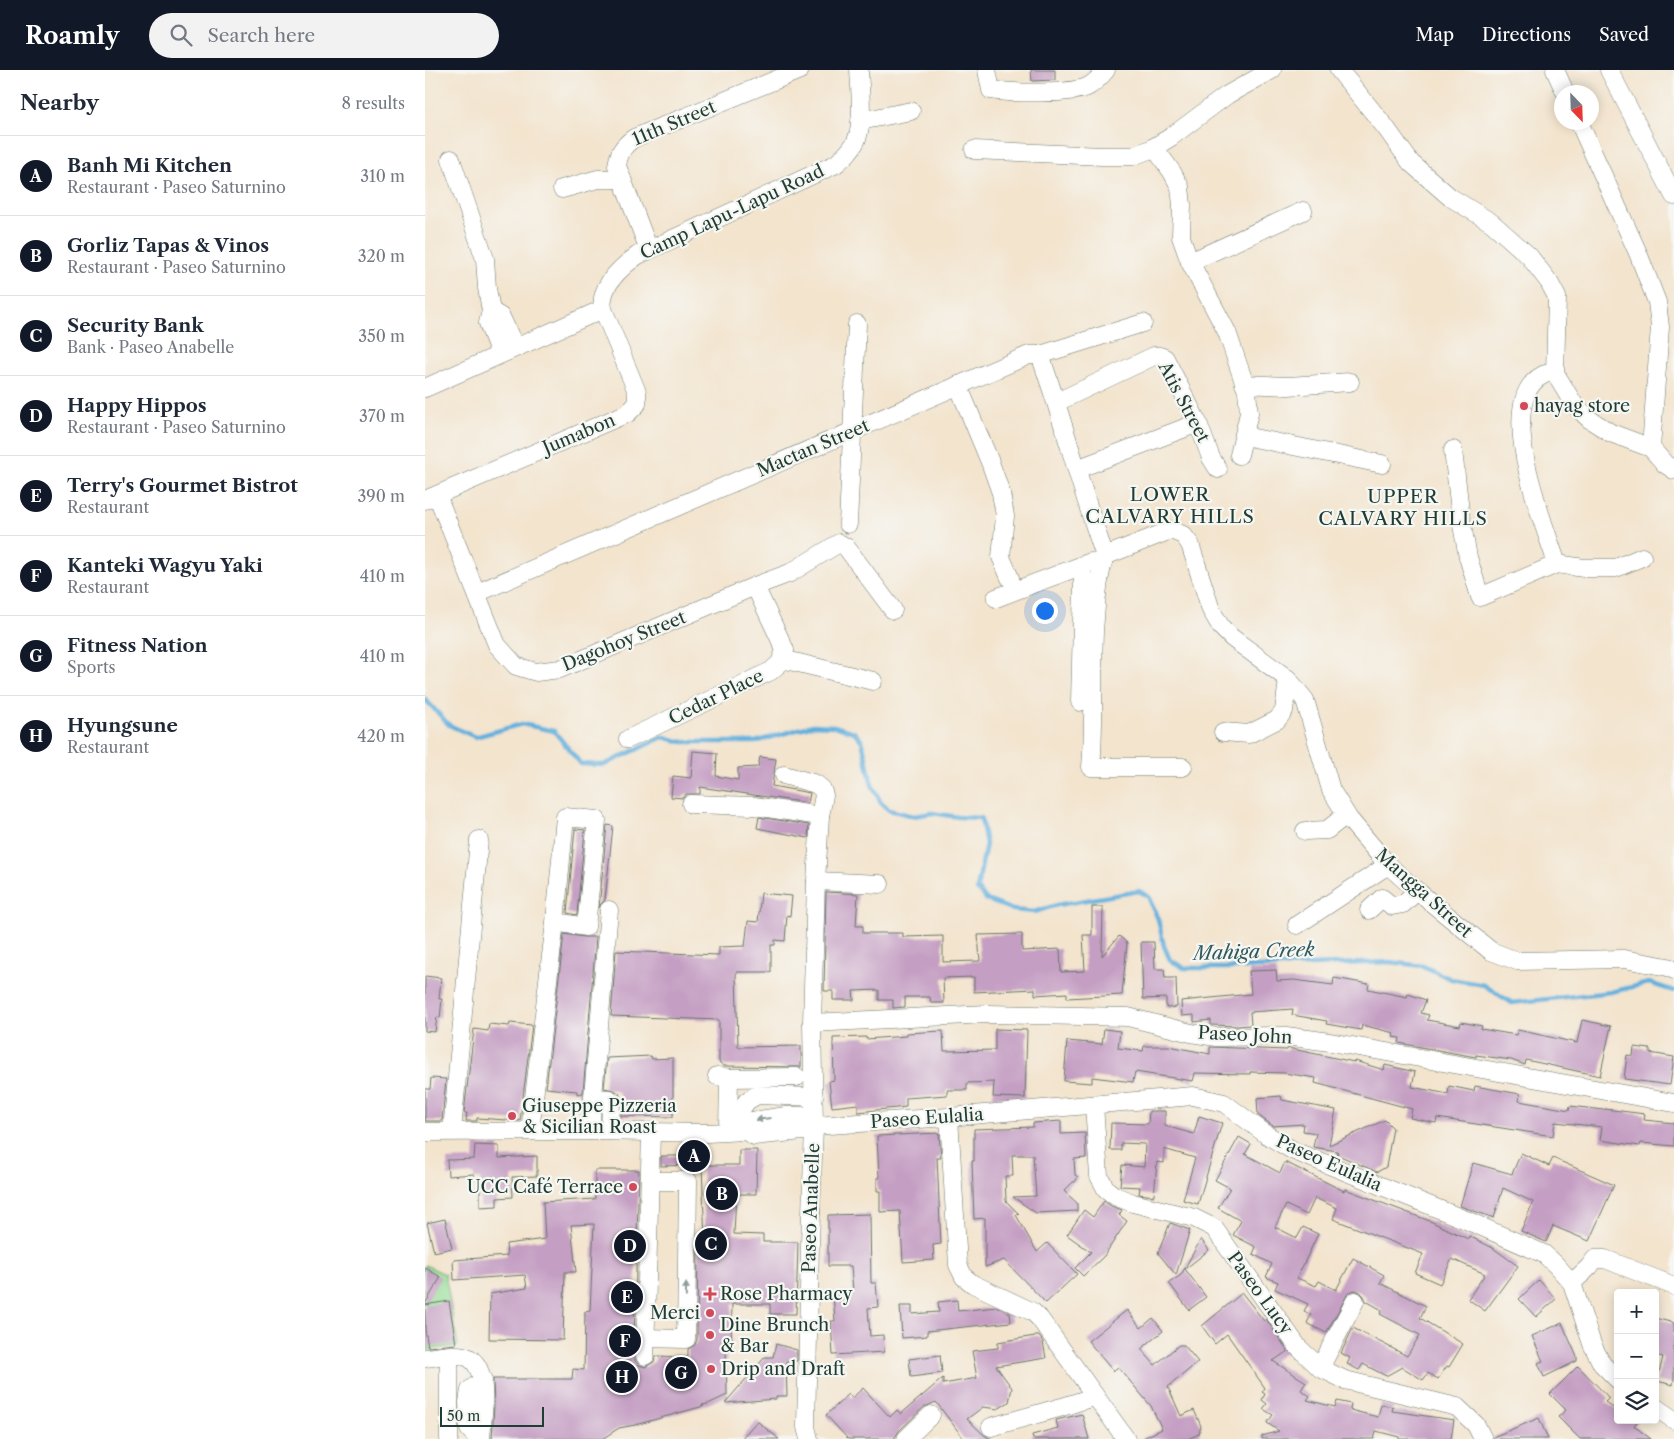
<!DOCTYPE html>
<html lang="en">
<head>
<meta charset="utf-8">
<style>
  :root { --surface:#fff; --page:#f2f2f3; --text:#1f2937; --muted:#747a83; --line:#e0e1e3; --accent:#111827 }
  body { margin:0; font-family:"Libre Caslon Text",serif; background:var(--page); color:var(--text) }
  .controls { position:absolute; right:15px; bottom:15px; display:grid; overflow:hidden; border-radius:5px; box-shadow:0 2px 12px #0003 }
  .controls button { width:45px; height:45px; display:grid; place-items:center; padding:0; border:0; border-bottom:1px solid var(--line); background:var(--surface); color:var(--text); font:25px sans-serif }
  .compass { position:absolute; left:1129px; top:15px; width:45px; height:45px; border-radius:50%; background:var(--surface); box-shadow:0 2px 12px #0003; rotate:157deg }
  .scale { position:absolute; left:15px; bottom:12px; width:104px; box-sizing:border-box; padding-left:5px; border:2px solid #1f3d34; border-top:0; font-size:14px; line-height:18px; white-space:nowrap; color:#1f3d34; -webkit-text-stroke:4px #f6f6f2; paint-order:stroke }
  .you { position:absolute; left:619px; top:540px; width:18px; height:18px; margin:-12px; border:4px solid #fff; border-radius:50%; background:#1a73e8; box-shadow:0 0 0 8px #1a73e833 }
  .badge { display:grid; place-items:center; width:32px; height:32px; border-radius:50%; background:var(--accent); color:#fff; font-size:16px; font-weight:700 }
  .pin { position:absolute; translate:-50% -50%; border:2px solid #fff; box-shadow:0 1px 5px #0006 }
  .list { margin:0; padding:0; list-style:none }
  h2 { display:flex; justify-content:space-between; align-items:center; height:65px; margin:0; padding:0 20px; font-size:21px }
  h2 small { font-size:16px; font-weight:400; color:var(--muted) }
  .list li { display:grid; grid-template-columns:32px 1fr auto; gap:15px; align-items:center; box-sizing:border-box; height:80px; padding:0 20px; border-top:1px solid var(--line) }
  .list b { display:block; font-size:19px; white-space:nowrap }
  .list p { margin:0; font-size:16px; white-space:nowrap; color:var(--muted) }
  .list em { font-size:16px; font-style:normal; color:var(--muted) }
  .icon { flex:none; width:28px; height:28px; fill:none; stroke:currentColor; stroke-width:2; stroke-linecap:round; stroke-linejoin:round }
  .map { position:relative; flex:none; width:1249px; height:1369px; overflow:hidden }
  header { display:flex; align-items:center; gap:30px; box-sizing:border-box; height:70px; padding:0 25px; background:var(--accent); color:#fff }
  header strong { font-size:24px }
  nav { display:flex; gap:28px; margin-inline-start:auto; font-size:18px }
  .search { width:350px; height:45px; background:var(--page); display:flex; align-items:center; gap:12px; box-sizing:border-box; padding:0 18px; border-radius:28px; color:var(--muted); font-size:19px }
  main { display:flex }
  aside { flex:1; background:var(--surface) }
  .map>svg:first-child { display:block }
</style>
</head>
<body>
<header>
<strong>Roamly</strong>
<div class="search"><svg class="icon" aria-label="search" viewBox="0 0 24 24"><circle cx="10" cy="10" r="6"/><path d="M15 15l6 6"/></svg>Search here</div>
<nav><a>Map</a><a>Directions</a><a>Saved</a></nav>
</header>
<main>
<aside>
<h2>Nearby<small>8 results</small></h2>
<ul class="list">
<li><span class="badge">A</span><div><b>Banh Mi Kitchen</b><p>Restaurant · Paseo Saturnino</p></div><em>310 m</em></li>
<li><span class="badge">B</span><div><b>Gorliz Tapas &amp; Vinos</b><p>Restaurant · Paseo Saturnino</p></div><em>320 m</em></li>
<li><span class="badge">C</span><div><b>Security Bank</b><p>Bank · Paseo Anabelle</p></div><em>350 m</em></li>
<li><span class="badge">D</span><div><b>Happy Hippos</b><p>Restaurant · Paseo Saturnino</p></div><em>370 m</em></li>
<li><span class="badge">E</span><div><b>Terry's Gourmet Bistrot</b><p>Restaurant</p></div><em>390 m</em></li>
<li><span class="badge">F</span><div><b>Kanteki Wagyu Yaki</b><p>Restaurant</p></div><em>410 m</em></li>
<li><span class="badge">G</span><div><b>Fitness Nation</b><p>Sports</p></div><em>410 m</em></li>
<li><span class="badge">H</span><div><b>Hyungsune</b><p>Restaurant</p></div><em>420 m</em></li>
</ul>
</aside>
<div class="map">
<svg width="1249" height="1369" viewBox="0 0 1249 1369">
  <rect width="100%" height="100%" fill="#f6f6f2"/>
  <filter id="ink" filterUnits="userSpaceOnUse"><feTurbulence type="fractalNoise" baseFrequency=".02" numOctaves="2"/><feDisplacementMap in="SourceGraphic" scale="10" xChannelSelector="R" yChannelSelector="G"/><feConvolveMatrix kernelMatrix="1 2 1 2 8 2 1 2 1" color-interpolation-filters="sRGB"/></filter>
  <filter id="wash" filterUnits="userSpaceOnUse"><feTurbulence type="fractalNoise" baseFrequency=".0096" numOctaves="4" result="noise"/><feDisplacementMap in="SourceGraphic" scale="20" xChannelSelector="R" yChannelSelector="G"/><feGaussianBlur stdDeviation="1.12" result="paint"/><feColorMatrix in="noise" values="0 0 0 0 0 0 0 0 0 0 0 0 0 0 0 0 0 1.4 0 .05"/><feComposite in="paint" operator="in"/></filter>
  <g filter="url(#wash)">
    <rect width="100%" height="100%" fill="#f3e4ce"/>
    <path fill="#97df99" stroke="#5b8e66" d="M0 1195 20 1204 33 1276 0 1280Z"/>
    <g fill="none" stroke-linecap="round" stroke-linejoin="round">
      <path stroke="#64b0dd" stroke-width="4.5" d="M0 629 24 655 50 667 97 654 129 661 156 694 179 695 238 667 258 672H330L388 655 409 656 429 662 437 671 447 715 456 733 464 740 489 746 507 743 533 747 556 748 561 774 552 819 562 830 588 840 609 842 632 835 714 821 723 826 733 849 739 876 745 890 759 898H806L965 892 998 896 1026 909 1059 915 1087 933 1186 922 1224 913 1249 921"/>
    </g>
    <g id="blocks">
      <g fill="#c49ec3">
        <path d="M606 0H630V10L607 11Z"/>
        <path d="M268 681 292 683 291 706 313 710V698L333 697 335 687 351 689 347 716 385 723 383 733 275 717V724H261L258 728 246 727 248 706 266 708Z"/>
        <path d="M334 747 384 755 383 768 332 758Z"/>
        <path d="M182 755 188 756 180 830 176 834 174 838Z"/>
        <path d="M150 759 160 760 152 845 142 843Z"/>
        <path d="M401 822 433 824 431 856H438V863H478V867L518 866V892L555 891 553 865 597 864V881L635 879 636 902 660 901 658 865H667V837H678L677 886 694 866 702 873 697 925 642 928V923L610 925V919L549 922V907L518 908 519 933H506L505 927H480V937L468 938V930H454V920L428 921 429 930H408V921H399Z"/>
        <path d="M336 823 367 826 365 846 362 845 360 871 350 870V875H346V902H311L313 977 376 976V997L299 996 294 992V950L186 946 191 881 294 885V877L320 876 323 851 333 852Z"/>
        <path d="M139 864 159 867H171L158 1023 152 1024V1021L121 1018Z"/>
        <path d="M716 872H729L730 899H739L740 908H751L752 937 741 938V928L718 929Z"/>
        <path d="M851 900 852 911 869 910 908 915 909 908 944 914 943 919 982 927 983 924 1001 930 996 943 1004 945 1002 950 1035 956 1036 952 1057 956 1056 959 1091 965 1093 960 1152 973 1157 950 1186 956 1175 1006 1101 990 1100 995 1086 990 1051 985V987L974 973 975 968 968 967 969 963 937 955 936 960 901 954 902 951 867 945 868 939 825 942 826 955 813 956 786 955V950L769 952V945L757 946 756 931 826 924 824 901Z"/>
        <path d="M0 906 16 908 14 929H17L15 948 12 947 10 962 0 961Z"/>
        <path d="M85 953 107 955 95 1051 52 1048V1051H41L42 1043H39L49 959 63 961 64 954 84 956Z"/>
        <path d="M570 959 602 960 600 1028 568 1027 569 1012 542 1013V1020H522V1025L481 1028V1037L433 1042V1034L407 1037 404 1011 409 1010 408 968 441 967V969L481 966V963L518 961 519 981 570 980Z"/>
        <path d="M679 959 695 961 693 978 718 981 719 976H744L785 984V977L862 980 863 978 929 992 930 991 959 1000 960 995 990 1002 987 1017 1023 1024 1024 1016 1049 1021 1050 1016 1095 1024 1094 1031 1144 1040 1145 1036 1179 1040 1180 1039 1220 1044 1219 1050 1249 1053V1076L1216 1073 1215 1076 1175 1070 1177 1057 1130 1052 1128 1066 1012 1048 1011 1053 985 1048 987 1039 890 1013 891 1008 859 1003 825 1002V1004L770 1003 768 1011 710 1002 708 1012 667 1007V1013L639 1011 642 971 677 974Z"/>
        <path d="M1209 977 1225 979V983L1249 987 1245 1015 1199 1009 1202 985 1208 986Z"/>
        <path d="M226 986 227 989 248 988V1047L196 1046 197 1032 194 1023 189 1020 179 1018 182 988Z"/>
        <path d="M6 1008 21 1009 17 1051H0V1019H5Z"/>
        <path d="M856 1026 857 1030 911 1040 904 1075 960 1050 968 1058 961 1097 952 1102 913 1085 912 1081 888 1077 891 1063 878 1061 879 1054 848 1056 833 1045 832 1028Z"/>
        <path d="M724 1041H740V1056L769 1064 774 1046 797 1053 773 1134 758 1130 770 1088 739 1079V1093L732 1092 729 1126 714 1124 715 1117 695 1116 697 1095 719 1097 720 1074 696 1073V1080H685L686 1053 723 1054Z"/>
        <path d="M636 1051V1064L660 1063 661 1088 649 1089 650 1105 653 1107 650 1112H648L639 1121 652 1133V1141L611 1143 588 1127 611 1126 608 1085H587L588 1106H580L581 1131 594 1144 591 1145 612 1182 622 1173 652 1204 621 1233 579 1190 560 1197V1148L549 1149 547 1091H549V1059L608 1057V1053Z"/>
        <path d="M514 1063 516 1088H512L516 1174 508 1175 509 1190 478 1192 475 1141 455 1142V1121H452V1108H454L452 1066Z"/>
        <path d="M814 1067 826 1074 820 1084 855 1103 860 1092 919 1121 920 1119 1005 1151 1043 1169 1044 1166 1068 1178 1093 1196 1060 1241 1043 1229 1060 1204 1027 1189 1015 1214 990 1203 998 1184 908 1149 912 1138 890 1128 882 1145 861 1135 850 1157 872 1168 878 1157 893 1164 872 1208 891 1216 894 1211 911 1220 928 1188 959 1205 955 1213 1001 1236 995 1248 1038 1274 1024 1297 1022 1296 1013 1309 1003 1303 998 1310 977 1297 961 1306 938 1294 934 1300 922 1294 925 1288 916 1283 928 1258 982 1286 995 1265 955 1244 957 1240 941 1231 939 1226 935 1222 930 1220 924 1222 901 1263 882 1253 886 1245 879 1241 883 1234 850 1219 853 1212 841 1207 847 1194 828 1184 831 1177 808 1165 816 1151 793 1138 805 1118 790 1110Z"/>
        <path d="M50 1075 74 1076V1088L112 1086V1106L87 1107 88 1127 72 1128V1136L55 1137V1109H49V1104L23 1106 22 1090 49 1089Z"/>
        <path d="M314 1080H332L331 1124H311L309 1164 338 1165V1172H373L371 1244H345V1234H307L306 1280H301L302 1325 283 1334 277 1335 279 1336 210 1355 194 1358 177 1369H67L69 1336 68 1309H147L148 1299 159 1300 160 1242 165 1241 169 1154 146 1155 151 1202H140L138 1270 64 1269 65 1224 102 1218 100 1205 29 1210 28 1190 82 1186 81 1174 120 1169 118 1132 170 1129V1100H214L209 1268 210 1291 214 1295 220 1297 229 1292 231 1286 263 1287V1279L270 1275 272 1269 273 1173H280L277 1095H314Z"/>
        <path d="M1096 1083 1124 1096 1128 1088 1189 1115 1164 1171 1128 1156 1121 1172 1096 1161 1108 1132 1078 1118 1069 1148 1035 1136 1048 1093 1087 1104Z"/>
        <path d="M236 1086H272V1095L236 1096Z"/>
        <path d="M679 1131 686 1136 697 1140 694 1145 702 1151 679 1186 658 1206 650 1198 666 1182 642 1165 659 1140 668 1147Z"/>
        <path d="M445 1144 446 1213H451L453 1237 443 1238 445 1266 458 1265 459 1282 408 1285 406 1251H410L408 1223 428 1222 426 1196H403V1145Z"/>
        <path d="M20 1149 27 1178 9 1182 2 1153Z"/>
        <path d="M745 1153 765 1160 751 1205 733 1183Z"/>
        <path d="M776 1169 784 1180 760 1199 781 1227 764 1240 744 1213 756 1205Z"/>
        <path d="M0 1198 16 1207 0 1234Z"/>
        <path d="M1114 1210 1131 1229 1111 1247 1094 1229Z"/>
        <path d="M817 1223 839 1251 841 1249 863 1281 848 1291 881 1312 876 1320 885 1326 882 1330 910 1337 912 1331 926 1334 925 1340 953 1347 956 1334 968 1337 967 1341 1029 1350 1026 1369H974V1367L951 1361 949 1369H837V1366L854 1361 842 1353 848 1345 838 1339 842 1334 837 1330 840 1324 837 1322 840 1318 802 1264 790 1274 777 1256Z"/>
        <path d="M532 1230 533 1241 572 1237 585 1243 586 1252 502 1261V1266L477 1268 475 1236H487V1244L514 1242 513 1232Z"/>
        <path d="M24 1231 31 1274 3 1277 0 1259V1235Z"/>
        <path d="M702 1240 716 1258 728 1248 738 1261 716 1279 730 1295 754 1275H759L773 1292 743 1317 756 1346 769 1340 776 1356 774 1364 763 1369H716L737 1359 726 1336 693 1297 688 1301 663 1271Z"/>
        <path d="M1230 1248 1249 1253V1309L1248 1315 1232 1311 1238 1287 1230 1285Z"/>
        <path d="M1137 1253 1152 1287V1291L1119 1307 1113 1293 1118 1291 1107 1266Z"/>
        <path d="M610 1266H614L618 1272 621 1288 571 1296 587 1318 584 1332 573 1339 558 1337 542 1349 559 1365 566 1369H539L511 1332 499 1337 474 1361 469 1369H423L401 1345 424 1324 427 1328 438 1318 465 1347 472 1340 476 1344 518 1308V1314L552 1308 547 1281 573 1278V1272Z"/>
        <path d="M351 1274 372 1280V1291H361L362 1326H351V1329L300 1333 340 1287H348Z"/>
        <path d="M515 1285 517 1303 486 1307 484 1289Z"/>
        <path d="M1153 1296 1184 1328 1180 1332 1193 1341V1350H1213L1209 1356 1226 1369H1155L1133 1347 1141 1340 1125 1324Z"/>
        <path d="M657 1344 664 1369H608L607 1365 633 1358 631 1350Z"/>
        <path d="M1114 1348 1123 1369H1069L1068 1367Z"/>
        <path d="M332 1351 354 1369H316Z"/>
      </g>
    </g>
  </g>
  <g filter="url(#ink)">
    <use href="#blocks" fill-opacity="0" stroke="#69776a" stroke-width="1"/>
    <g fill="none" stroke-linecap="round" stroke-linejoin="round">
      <defs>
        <g id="minor">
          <path d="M562 0 566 20C585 23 647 25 664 16 671 12 676 6 681 0"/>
          <path d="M914 0 961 58 986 93 1025 127 1067 153 1104 186 1124 212 1132 227 1130 303 1148 333 1164 349 1186 363 1226 378 1240 394 1249 400"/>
          <path d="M1130 0 1140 22"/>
          <path d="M1184 0 1249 126"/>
          <path d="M435 51 486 41"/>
          <path d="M1154 52 1213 183 1232 232 1235 257 1226 378"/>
          <path d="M729 77 747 102 755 117 757 135 756 167 765 192 802 262 822 321 824 343 814 385"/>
          <path d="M549 80 677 86H708L726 79 746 67 802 25 847 0"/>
          <path d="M26 89 60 189 62 218 66 241 63 253 75 284"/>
          <path d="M137 119 173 109H197"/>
          <path d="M224 180 192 96C194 82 198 76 209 68L375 0"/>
          <path d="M765 192 878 141"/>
          <path d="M66 241 76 247 90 277"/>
          <path d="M615 285 718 253"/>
          <path d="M1130 303C1126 303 1121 303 1118 305 1067 331 1120 455 1132 494"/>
          <path d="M819 314 863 316 925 312"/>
          <path d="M533 315 565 392 576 423 580 446 576 487 585 508"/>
          <path d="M0 318 178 239"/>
          <path d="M632 332 729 286H735L740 288 773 353 786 388 793 399"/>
          <path d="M819 366 957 394"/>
          <path d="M1028 380 1036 450 1043 487 1055 527 1132 494 1159 498H1191L1217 487"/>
          <path d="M652 399 773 353"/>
          <path d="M12 425 72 575 91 596 111 602 135 599 330 516 365 503 414 473 421 477 468 540"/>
          <path d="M0 430 203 343 212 334V322L178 239C174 216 196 197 213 185L411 94C419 87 426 81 431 71 439 54 435 19 434 0"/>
          <path d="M423 454 432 254"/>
          <path d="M680 486C672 511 671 535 669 562 667 607 670 652 666 697H758"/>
          <path d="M52 523 604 285H615C639 352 656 420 680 486L746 460 758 465 765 474 786 540 796 557 807 568 863 609 880 630 906 720 924 749 963 795 992 821 1066 881 1092 891 1199 889 1243 897 1249 900"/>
          <path d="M571 528 666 492"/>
          <path d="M357 589 448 611"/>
          <path d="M655 632 658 513 657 495"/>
          <path d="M798 662 824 664 852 650 859 641 863 609"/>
          <path d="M203 669 346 601 355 593 360 580 330 516"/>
          <path d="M359 705 391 714 397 719 399 725 395 746 391 811 387 953 389 1056 385 1174 381 1357 384 1369"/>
          <path d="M266 734 329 736 395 746"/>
          <path d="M880 761 902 760 921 745"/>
          <path d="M391 811 455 814"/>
          <path d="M944 840 957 828 967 836 978 834 992 821"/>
          <path d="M872 855 963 795"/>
          <path d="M387 953 562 944 703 947 766 963 791 967 861 966 905 972 1249 1033"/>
          <path d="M292 1006 304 1008 372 1007"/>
          <path d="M168 1028 184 1029 186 1032 185 1061"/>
          <path d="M669 1035 674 1106 681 1119 690 1126 708 1133 769 1148 789 1158 873 1277 895 1298 920 1310 1032 1337 1051 1355 1058 1369"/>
          <path d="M524 1047 533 1195 539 1207 548 1214 608 1242 615 1249 701 1369"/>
          <path d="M303 1060 304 1008"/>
          <path d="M27 1061 54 770"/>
          <path d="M105 1061 130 852 140 747 172 750 161 857 130 852"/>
          <path d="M165 1061 184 840"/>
          <path d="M311 1061 313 1044 322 1031 332 1025 389 1027"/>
          <path d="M320 1061 327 1051 361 1046H378L389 1056"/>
          <path d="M0 1062 165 1061 282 1063 320 1061 329 1066 378 1061 389 1056 524 1047 768 1026 799 1033 842 1065 869 1081 1041 1150 1119 1184 1131 1195 1147 1213 1167 1274 1177 1294 1193 1310"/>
          <path d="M1147 1213 1164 1197 1170 1189H1180L1249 1216"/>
          <path d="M220 1268 261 1269 263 1111H226"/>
          <path d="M220 1286 226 1062"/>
          <path d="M0 1288C12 1287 27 1283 39 1286 67 1293 57 1348 56 1369"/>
          <path d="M895 1298 930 1231"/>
          <path d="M1230 1337 1249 1350"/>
          <path d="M566 1357 637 1337 662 1329 669 1324"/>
          <path d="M24 1369V1285"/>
          <path d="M53 1369 44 1359 43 1332 45 1320 58 1310"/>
          <path d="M481 1369 506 1345"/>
        </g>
      </defs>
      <use href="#minor" stroke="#69776a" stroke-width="19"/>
      <use href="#minor" stroke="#fff" stroke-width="18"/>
    </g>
    <defs><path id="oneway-solid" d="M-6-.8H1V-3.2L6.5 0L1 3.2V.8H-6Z" transform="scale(1.25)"/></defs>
    <g fill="#8f9e9a">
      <use href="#oneway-solid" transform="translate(338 1049) rotate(172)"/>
      <use href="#oneway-solid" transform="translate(261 1220) rotate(-89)"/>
    </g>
  </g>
  <g fill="#d1495b" stroke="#f6f6f2" stroke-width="2">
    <circle cx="1099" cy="336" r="5"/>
    <circle cx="87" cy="1046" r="5"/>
    <circle cx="208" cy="1117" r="5"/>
    <path d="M282.5 1216.5h5v5h5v5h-5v5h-5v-5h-5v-5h5z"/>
    <circle cx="285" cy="1243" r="5"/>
    <circle cx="285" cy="1265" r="5"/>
    <circle cx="286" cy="1299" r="5"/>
  </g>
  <g text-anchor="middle" stroke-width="4.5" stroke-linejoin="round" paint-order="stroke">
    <g font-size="18" fill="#1f3d34" stroke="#f6f6f2">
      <text transform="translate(249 53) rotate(-23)" y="6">11th Street</text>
      <text transform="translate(307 142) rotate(-25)" y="6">Camp Lapu-Lapu Road</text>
      <text transform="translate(759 332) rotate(62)" y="6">Atis Street</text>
      <text transform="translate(154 364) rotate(-23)" y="6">Jumabon</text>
      <text transform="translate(388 378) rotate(-23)" y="6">Mactan Street</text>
      <text transform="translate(199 571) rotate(-22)" y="6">Dagohoy Street</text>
      <text transform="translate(291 627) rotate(-26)" y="6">Cedar Place</text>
      <text transform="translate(999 823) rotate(42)" y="6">Mangga Street</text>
      <text transform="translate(820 965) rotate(3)" y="6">Paseo John</text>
      <text transform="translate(502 1048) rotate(-4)" y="6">Paseo Eulalia</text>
      <text transform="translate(904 1093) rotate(24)" y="6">Paseo Eulalia</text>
      <text transform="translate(386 1138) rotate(-88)" y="6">Paseo Anabelle</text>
      <text transform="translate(835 1223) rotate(54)" y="6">Paseo Lucy</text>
    </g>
    <g font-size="18" fill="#1f3d34" stroke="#f6f6f2" text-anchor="start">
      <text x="1109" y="342">hayag store</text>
      <text x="97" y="1042">Giuseppe Pizzeria<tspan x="97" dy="21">&amp; Sicilian Roast</tspan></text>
      <text x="198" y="1123" text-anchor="end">UCC Café Terrace</text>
      <text x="295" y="1230">Rose Pharmacy</text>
      <text x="275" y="1249" text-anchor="end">Merci</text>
      <text x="295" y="1261">Dine Brunch<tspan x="295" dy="21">&amp; Bar</tspan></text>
      <text x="296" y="1305">Drip and Draft</text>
    </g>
    <g font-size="19" letter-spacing="1" fill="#1f3d34" stroke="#f6f6f2">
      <text x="745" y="431">LOWER<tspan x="745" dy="22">CALVARY HILLS</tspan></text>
      <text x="978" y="433">UPPER<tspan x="978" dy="22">CALVARY HILLS</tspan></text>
    </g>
    <g font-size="19" font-style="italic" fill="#305a5e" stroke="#f6f6f2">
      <text transform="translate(829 881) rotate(-2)" y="7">Mahiga Creek</text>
    </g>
  </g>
</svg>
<div class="controls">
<button>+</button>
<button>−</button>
<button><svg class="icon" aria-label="layers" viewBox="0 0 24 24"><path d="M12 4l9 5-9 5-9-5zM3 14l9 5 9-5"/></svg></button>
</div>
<svg class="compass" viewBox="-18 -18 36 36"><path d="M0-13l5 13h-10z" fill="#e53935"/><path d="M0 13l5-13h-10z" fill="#747a83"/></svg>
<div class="scale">50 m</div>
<div class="you"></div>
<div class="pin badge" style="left:269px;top:1086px">A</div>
<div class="pin badge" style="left:297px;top:1124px">B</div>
<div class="pin badge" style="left:286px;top:1174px">C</div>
<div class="pin badge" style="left:205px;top:1176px">D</div>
<div class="pin badge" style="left:202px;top:1227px">E</div>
<div class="pin badge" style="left:200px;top:1271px">F</div>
<div class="pin badge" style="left:256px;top:1303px">G</div>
<div class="pin badge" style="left:197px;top:1307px">H</div>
</div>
</main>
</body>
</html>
